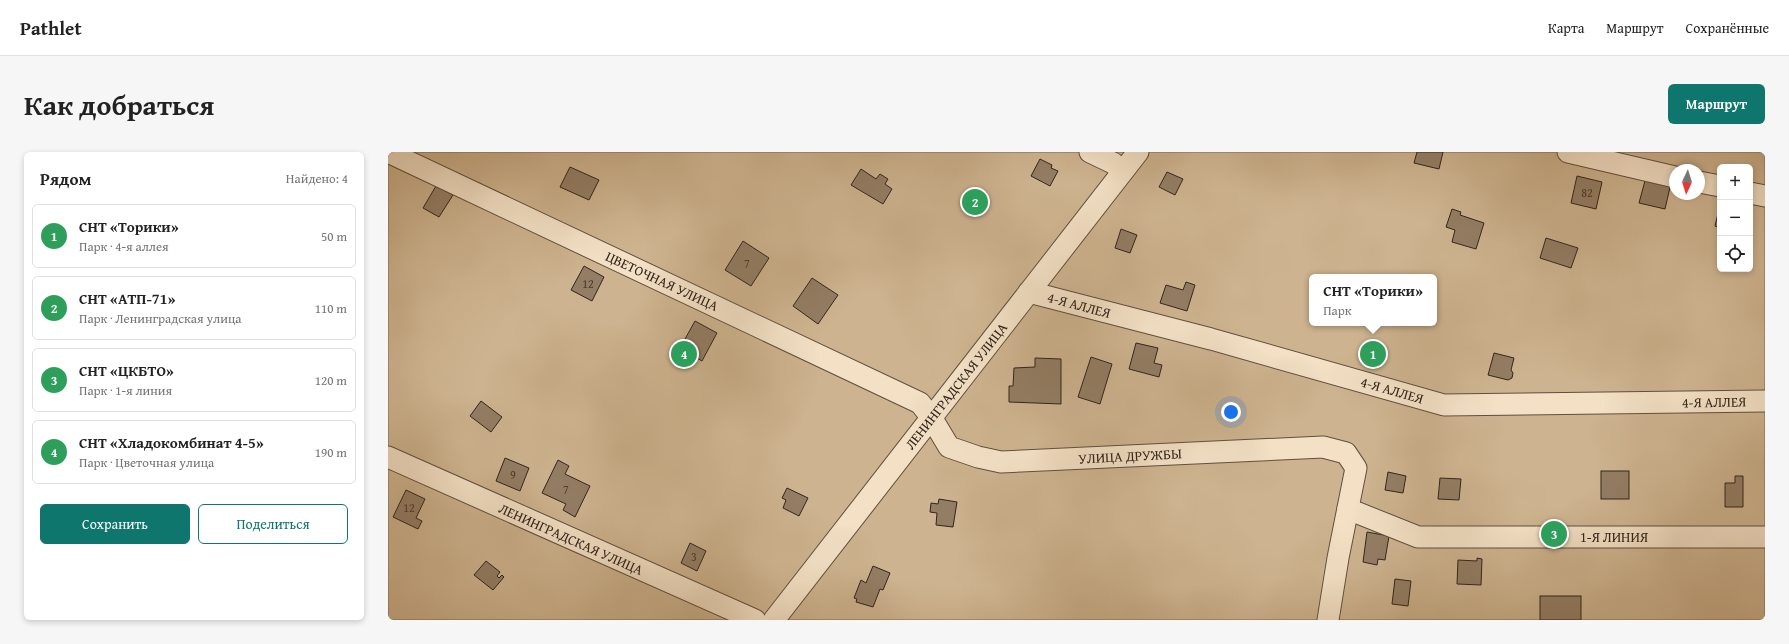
<!DOCTYPE html>
<html lang="ru">
<head>
<meta charset="utf-8">
<style>
  :root { --surface:#fff; --page:#f6f6f6; --text:#222; --muted:#767676; --line:#e0e0e0; --accent:#0f766e }
  body { margin:0; font-family:"Gentium Book Plus",serif; background:var(--page); color:var(--text) }
  .controls { position:absolute; right:12px; top:12px; display:grid; overflow:hidden; border-radius:6px; box-shadow:0 2px 6px #0003 }
  .controls button { width:36px; height:36px; display:grid; place-items:center; padding:0; border:0; border-bottom:1px solid var(--line); background:var(--surface); color:var(--text); font:20px sans-serif }
  .compass { position:absolute; left:1281px; top:12px; width:36px; height:36px; border-radius:50%; background:var(--surface); box-shadow:0 2px 6px #0003; rotate:184deg }
  .you { position:absolute; left:843px; top:260px; width:14px; height:14px; margin:-10px; border:3px solid #fff; border-radius:50%; background:#1a73e8; box-shadow:0 0 0 6px #1a73e833 }
  .badge { display:grid; place-items:center; width:26px; height:26px; border-radius:50%; background:var(--accent); color:#fff; font-size:13px; font-weight:700 }
  .pin { position:absolute; translate:-50% -50%; border:2px solid #fff; box-shadow:0 1px 4px #0006 }
  .popup { position:absolute; left:921px; top:122px; width:128px; height:52px; box-sizing:border-box; display:grid; place-content:center; border-radius:6px; background:var(--surface); filter:drop-shadow(0 1px 3px #0005); font-size:13px; white-space:nowrap; color:var(--muted) }
  .popup b { font-size:15px; color:var(--text) }
  .popup::after { content:''; position:absolute; left:50%; top:100%; margin-left:-8px; border:8px solid transparent; border-top-color:var(--surface) }
  .list { margin:0; padding:0; list-style:none }
  h2 { display:flex; justify-content:space-between; align-items:center; height:52px; margin:0; padding:0 16px; font-size:17px }
  h2 small { font-size:13px; font-weight:400; color:var(--muted) }
  .list li { display:grid; grid-template-columns:26px 1fr auto; gap:12px; align-items:center; box-sizing:border-box; height:64px; margin:0 8px 8px; padding:0 8px; border:1px solid var(--line); border-radius:6px }
  .list b { display:block; font-size:15px; white-space:nowrap }
  .list p { margin:0; font-size:13px; white-space:nowrap; color:var(--muted) }
  .list em { font-size:13px; font-style:normal; color:var(--muted) }
  .actions { display:flex; gap:8px; padding:12px 16px }
  .actions a { flex:1; padding:9px 0; border:1px solid var(--accent); border-radius:6px; text-align:center; font-size:14px; color:var(--accent) }
  .actions .main { background:var(--accent); color:#fff }
  .icon { flex:none; width:22px; height:22px; fill:none; stroke:currentColor; stroke-width:2; stroke-linecap:round; stroke-linejoin:round }
  .map { position:relative; flex:none; width:1377px; height:468px; overflow:hidden; border-radius:6px }
  header { display:flex; align-items:center; gap:24px; box-sizing:border-box; height:56px; padding:0 20px; background:var(--surface); border-bottom:1px solid var(--line) }
  header strong { font-size:19px }
  nav { display:flex; gap:22px; margin-inline-start:auto; font-size:14px }
  .intro { display:flex; align-items:center; justify-content:space-between; box-sizing:border-box; height:96px; padding:0 24px }
  h1 { margin:0; font-size:28px }
  .button { padding:10px 18px; border-radius:6px; background:var(--accent); color:#fff; font-size:14px; font-weight:700 }
  main { display:flex; gap:24px; padding:0 24px }
  aside { flex:1; background:var(--surface); border-radius:6px; box-shadow:0 2px 6px #0003 }
  .map>svg:first-child { display:block }
</style>
</head>
<body>
<header>
<strong>Pathlet</strong>
<nav><a>Карта</a><a>Маршрут</a><a>Сохранённые</a></nav>
</header>
<div class="intro"><h1>Как добраться</h1><a class="button">Маршрут</a></div>
<main>
<aside>
<h2>Рядом<small>Найдено: 4</small></h2>
<ul class="list">
<li><span class="badge" style="background:#2e9e5b">1</span><div><b>СНТ «Торики»</b><p>Парк · 4-я аллея</p></div><em>50 m</em></li>
<li><span class="badge" style="background:#2e9e5b">2</span><div><b>СНТ «АТП-71»</b><p>Парк · Ленинградская улица</p></div><em>110 m</em></li>
<li><span class="badge" style="background:#2e9e5b">3</span><div><b>СНТ «ЦКБТО»</b><p>Парк · 1-я линия</p></div><em>120 m</em></li>
<li><span class="badge" style="background:#2e9e5b">4</span><div><b>СНТ «Хладокомбинат 4-5»</b><p>Парк · Цветочная улица</p></div><em>190 m</em></li>
</ul>
<div class="actions"><a class="main">Сохранить</a><a>Поделиться</a></div>
</aside>
<div class="map">
<svg width="1377" height="468" viewBox="0 0 1377 468">
  <rect width="100%" height="100%" fill="#edd0a6"/>
  <filter id="stains"><feTurbulence type="fractalNoise" baseFrequency=".005" numOctaves="4"/><feColorMatrix values="0 0 0 0 .2 0 0 0 0 .09 0 0 0 0 .02 0 0 0 .5 -.17"/></filter>
  <radialGradient id="worn" r=".72"><stop offset=".6" stop-color="#630" stop-opacity="0"/><stop offset="1" stop-color="#630" stop-opacity=".3"/></radialGradient>
  <path fill="#cdb38f" stroke="#806c56" fill-rule="evenodd" d="M0 0H1377V468H0ZM1332 15H1362V117H1332ZM1287 18H1311V42H1287ZM924 125H1046V171H924Z"/>
  <g fill="#937d64" stroke="#32241d">
    <path d="M1029 0H1055L1051 17 1026 11Z"/>
    <path d="M652 7 664 13 663 16 670 19 662 34 643 24Z"/>
    <path d="M182 15 211 28 201 48 172 35Z"/>
    <path d="M473 17 488 27 492 22 500 27 497 32 504 37 495 52 463 33Z"/>
    <path d="M779 20 795 27 787 43 771 35Z"/>
    <path d="M1189 24 1214 30 1208 57 1183 51Z"/>
    <path d="M1258 25 1283 31 1277 57 1251 51Z"/>
    <path d="M48 34 65 43 51 65 35 56Z"/>
    <path d="M1332 53V76L1327 74Z"/>
    <path d="M1064 57 1073 60 1072 63 1096 71 1088 97 1064 90 1067 78 1058 75Z"/>
    <path d="M733 77 749 83 742 101 727 96Z"/>
    <path d="M1158 86 1190 96 1183 116 1152 106Z"/>
    <path d="M355 89 381 106 363 134 337 118Z"/>
    <path d="M196 114 216 125 204 149 183 138Z"/>
    <path d="M424 126 450 143 430 172 405 154Z"/>
    <path d="M798 130 807 133 799 159 772 151 778 133 795 138Z"/>
    <path d="M307 169 329 181 314 209 292 196Z"/>
    <path d="M748 191 770 196 766 211 774 213 771 225 741 217Z"/>
    <path d="M1106 201 1126 206 1123 218 1125 221 1124 226 1120 228 1100 223Z"/>
    <path d="M703 205 724 212 712 252 690 245Z"/>
    <path d="M647 206 673 207V252L621 250V234H625L626 216 647 215Z"/>
    <path d="M93 249 114 265 103 280 82 264Z"/>
    <path d="M117 306 141 316 132 339 108 329Z"/>
    <path d="M170 308 181 314 177 322 202 334 187 365 175 358 178 352 154 341Z"/>
    <rect x="1213" y="319" width="28" height="28"/>
    <path d="M1000 320 1018 324 1015 341 997 338Z"/>
    <path d="M1347 324H1355V355H1337V331H1347Z"/>
    <path d="M1052 326 1073 327 1071 348 1050 347Z"/>
    <path d="M399 336 420 346 411 364 395 356 398 348 394 346Z"/>
    <path d="M18 338 37 347 28 366 34 369 30 377 5 365Z"/>
    <path d="M551 347 569 350 565 375 548 373 549 361 542 360 543 351 550 352Z"/>
    <path d="M979 380 1001 384 997 408 990 407 989 413 975 410Z"/>
    <path d="M302 391 318 399 309 419 293 411Z"/>
    <path d="M1089 406 1094 407 1093 433 1069 432 1070 408 1089 409Z"/>
    <path d="M98 409 112 420 109 424 111 426 114 423 116 425 105 438 86 423Z"/>
    <path d="M485 414 502 421 495 438 492 437 485 455 468 450 469 447 466 446 473 428 478 431Z"/>
    <path d="M1007 427 1023 429 1020 454 1004 452Z"/>
    <rect x="1152" y="444" width="41" height="24"/>
  </g>
  <g fill="none" stroke-linecap="round" stroke-linejoin="round">
    <defs>
      <g id="street">
        <path d="M0 0 532 251 543 265 561 295 590 305 613 310 935 295 958 301 968 316 950 406 940 468"/>
        <path d="M702 0 725 11 735 19"/>
        <path d="M1180 0 1287 25"/>
        <path d="M1311 30 1332 34"/>
        <path d="M1362 41 1377 44"/>
        <path d="M641 140 823 187 1056 253 1377 249"/>
        <path d="M0 305 367 468"/>
        <path d="M960 357 1030 385H1377"/>
        <path d="M386 468 750 0"/>
      </g>
    </defs>
    <use href="#street" stroke="#614f3f" stroke-width="23"/>
    <use href="#street" stroke="#f3e0c5" stroke-width="21"/>
  </g>
  <g text-anchor="middle" stroke-width="3" stroke-linejoin="round" paint-order="stroke">
    <g font-size="12" fill="#4a3a2f">
      <text x="1199" y="45">82</text>
      <text x="359" y="116">7</text>
      <text x="200" y="136">12</text>
      <text x="125" y="327">9</text>
      <text x="178" y="342">7</text>
      <text x="21" y="360">12</text>
      <text x="306" y="409">3</text>
    </g>
    <g font-size="14" fill="#32241d" stroke="#f3e0c5">
      <text transform="translate(274 129) rotate(25)" y="5">ЦВЕТОЧНАЯ УЛИЦА</text>
      <text transform="translate(691 153) rotate(15)" y="5">4-Я АЛЛЕЯ</text>
      <text transform="translate(568 234) rotate(-52)" y="5">ЛЕНИНГРАДСКАЯ УЛИЦА</text>
      <text transform="translate(1004 238) rotate(16)" y="5">4-Я АЛЛЕЯ</text>
      <text transform="translate(1326 250) rotate(-1)" y="5">4-Я АЛЛЕЯ</text>
      <text transform="translate(742 304) rotate(-3)" y="5">УЛИЦА ДРУЖБЫ</text>
      <text x="1226" y="390">1-Я ЛИНИЯ</text>
      <text transform="translate(183 387) rotate(24)" y="5">ЛЕНИНГРАДСКАЯ УЛИЦА</text>
    </g>
  </g>
  <rect width="100%" height="100%" filter="url(#stains)"/>
  <rect width="100%" height="100%" fill="url(#worn)"/>
</svg>
<div class="controls">
<button>+</button>
<button>−</button>
<button><svg class="icon" aria-label="locate" viewBox="0 0 24 24"><circle cx="12" cy="12" r="6"/><path d="M12 2v4M12 18v4M2 12h4M18 12h4"/></svg></button>
</div>
<svg class="compass" viewBox="-18 -18 36 36"><path d="M0-13l5 13h-10z" fill="#e53935"/><path d="M0 13l5-13h-10z" fill="#767676"/></svg>
<div class="you"></div>
<div class="pin badge" style="left:985px;top:202px;background:#2e9e5b">1</div>
<div class="popup"><b>СНТ «Торики»</b>Парк</div>
<div class="pin badge" style="left:587px;top:50px;background:#2e9e5b">2</div>
<div class="pin badge" style="left:1166px;top:382px;background:#2e9e5b">3</div>
<div class="pin badge" style="left:296px;top:202px;background:#2e9e5b">4</div>
</div>
</main>
</body>
</html>
